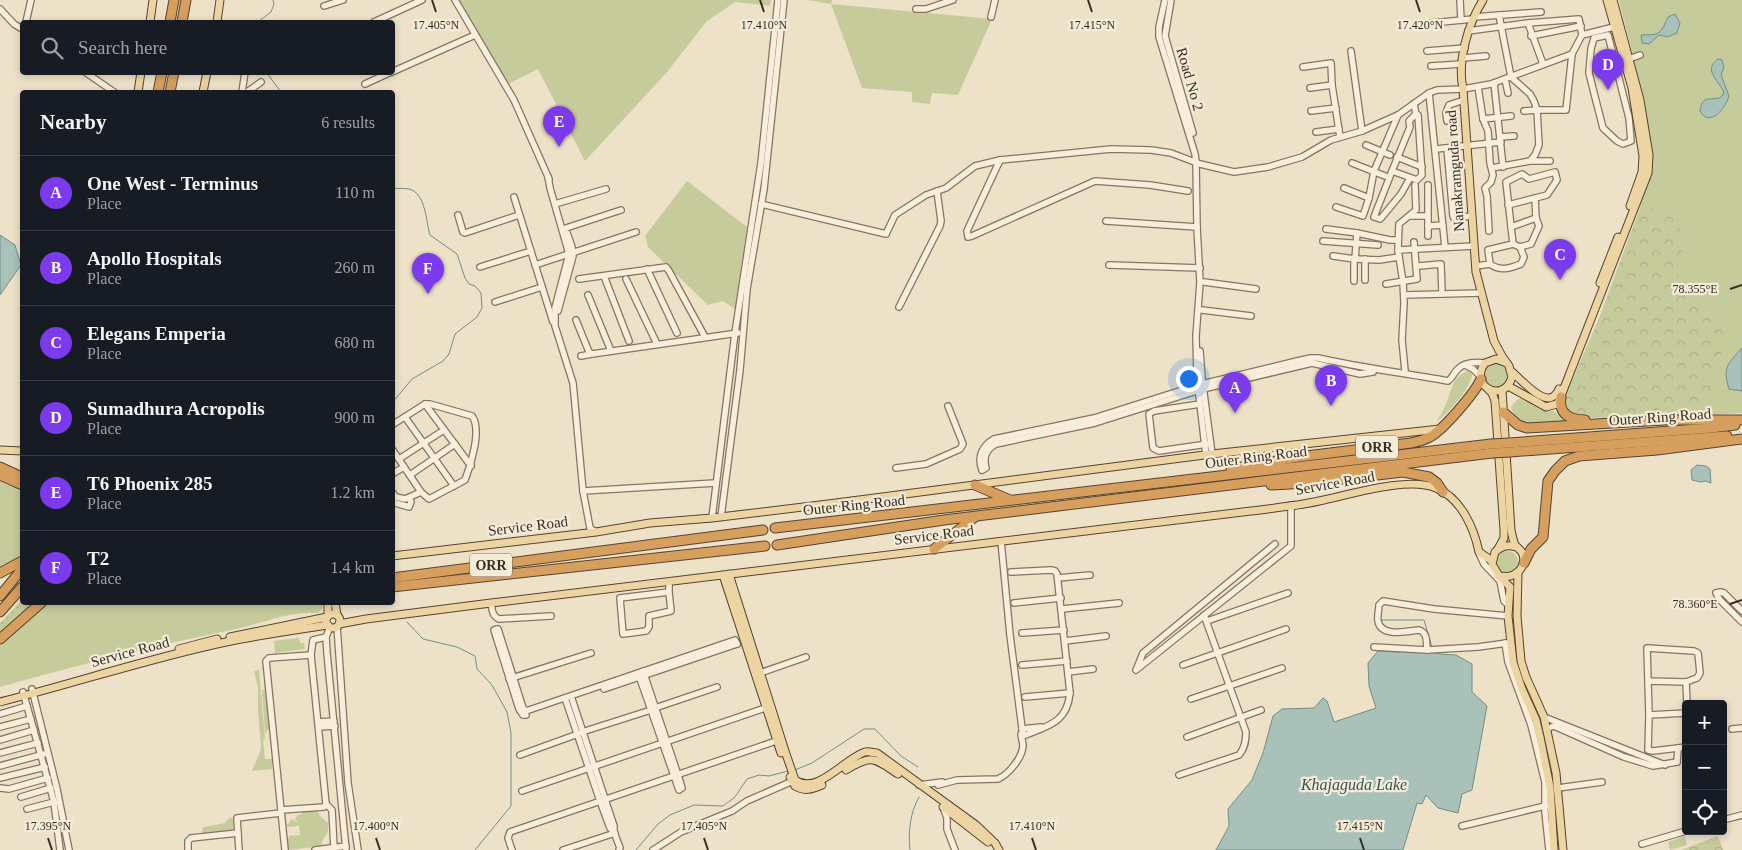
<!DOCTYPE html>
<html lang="en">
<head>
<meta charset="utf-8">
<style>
  :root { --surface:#171b24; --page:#20242c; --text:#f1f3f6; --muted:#9ea1a6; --line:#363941; --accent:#7c3aed }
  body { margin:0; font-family:"Times New Roman",serif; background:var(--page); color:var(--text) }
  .controls { position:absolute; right:15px; bottom:15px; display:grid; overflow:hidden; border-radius:5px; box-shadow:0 2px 8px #0003 }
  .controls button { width:45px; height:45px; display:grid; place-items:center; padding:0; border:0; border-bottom:1px solid var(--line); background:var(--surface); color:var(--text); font:25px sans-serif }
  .you { position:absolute; left:1188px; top:378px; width:18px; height:18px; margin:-12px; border:4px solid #fff; border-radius:50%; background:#1a73e8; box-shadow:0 0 0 8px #1a73e833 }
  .badge { display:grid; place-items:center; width:32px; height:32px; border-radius:50%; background:var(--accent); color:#fff; font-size:16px; font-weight:700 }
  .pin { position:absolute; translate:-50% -41px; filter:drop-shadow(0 1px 2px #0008) }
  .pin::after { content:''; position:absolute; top:26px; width:18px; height:15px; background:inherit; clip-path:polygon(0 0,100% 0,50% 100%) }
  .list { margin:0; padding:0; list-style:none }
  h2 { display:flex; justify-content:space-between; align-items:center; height:65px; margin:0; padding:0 20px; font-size:21px }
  h2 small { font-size:16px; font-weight:400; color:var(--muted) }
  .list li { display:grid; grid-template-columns:32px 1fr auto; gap:15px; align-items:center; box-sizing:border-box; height:75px; padding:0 20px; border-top:1px solid var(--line) }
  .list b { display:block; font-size:19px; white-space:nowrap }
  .list p { margin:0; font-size:16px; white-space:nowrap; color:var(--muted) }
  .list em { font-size:16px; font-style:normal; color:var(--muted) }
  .icon { flex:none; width:28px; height:28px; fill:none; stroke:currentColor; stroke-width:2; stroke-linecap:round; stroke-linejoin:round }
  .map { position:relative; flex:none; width:1742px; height:850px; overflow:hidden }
  .search { position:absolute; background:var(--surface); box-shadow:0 2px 8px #0003; left:20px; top:20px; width:375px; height:55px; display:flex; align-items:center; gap:12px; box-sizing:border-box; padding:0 18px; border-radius:5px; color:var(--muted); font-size:19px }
  .panel { position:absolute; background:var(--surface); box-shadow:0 2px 8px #0003; left:20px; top:90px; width:375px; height:515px; border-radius:5px }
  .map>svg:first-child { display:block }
</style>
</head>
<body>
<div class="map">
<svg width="1742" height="850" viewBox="0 0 1742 850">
  <defs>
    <pattern id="forest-crowns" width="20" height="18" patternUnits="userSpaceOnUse" patternTransform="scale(1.25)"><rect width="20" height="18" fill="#c6cb9c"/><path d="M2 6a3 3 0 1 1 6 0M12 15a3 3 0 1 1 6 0" fill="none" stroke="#abae86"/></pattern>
    <pattern id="garden-dots" width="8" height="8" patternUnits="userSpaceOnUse" patternTransform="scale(1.25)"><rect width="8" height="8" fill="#c6cb9c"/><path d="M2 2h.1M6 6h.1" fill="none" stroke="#abae86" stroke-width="1.8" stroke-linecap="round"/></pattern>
  </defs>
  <rect width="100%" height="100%" fill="#ede1c8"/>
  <g fill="#c6cb9c">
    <path d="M458 0H771L770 6 735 2 706 22 668 71 585 161 538 69 508 84Z"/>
    <path d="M808 0H832L831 4 992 19 958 95 932 93 930 104 912 102V92L862 88 831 4Z"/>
    <path d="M1619 0H1742V413L1691 416 1569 411 1564 400 1600 316 1639 211 1649 176 1647 134 1640 84Z"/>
    <path d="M687 181 747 227 735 309 723 301 708 305 648 247 645 236Z"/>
    <circle cx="1496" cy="375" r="13"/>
    <path d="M1468 371 1472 374C1472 387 1448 414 1437 421 1441 414 1445 407 1448 399 1452 388 1454 375 1468 371Z"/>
    <path d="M1522 398 1539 409 1553 411 1566 420 1580 423 1532 427 1516 420 1511 407 1517 400Z"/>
    <path d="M0 481 22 492V553L12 563 0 570Z"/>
    <circle cx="1507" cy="562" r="11"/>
    <path d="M321 602 323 604 322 609 318 613C290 611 263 623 236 629 157 645 78 665 0 687V644L47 603Z"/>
    <path d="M299 638 300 643H304L305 649 275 653 274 641Z"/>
    <path d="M259 670 265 739 263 740 265 759H272V769L252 771 260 752 261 746 258 711V687L254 671Z"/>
    <path d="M266 689 270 728 265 733 262 690Z"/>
    <path d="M318 809 319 815 328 823V832L322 841V846L288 850 287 838H289V836L300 835 299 826 287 827V825L292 819 298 823 295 819 298 815 302 814V811Z"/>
    <path d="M230 817 233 819 234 830 203 834 202 829 204 827 225 823Z"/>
    <path d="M1685 836 1687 845 1670 850 1668 842Z"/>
  </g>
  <g fill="url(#forest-crowns)">
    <path d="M1649 208C1680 214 1687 231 1681 261 1680 270 1676 279 1680 287 1690 309 1728 304 1729 331 1729 342 1723 350 1720 360 1715 375 1712 392 1708 408L1687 416 1583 418C1573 414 1566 412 1564 400L1600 316 1639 211Z"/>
    <path d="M1718 836 1723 850H1681Z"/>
  </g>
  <path fill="url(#garden-dots)" d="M22 600V602L36 603 0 636V623Z"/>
  <g fill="#a9c1b9" stroke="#708f87">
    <path d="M1675 14 1680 23 1677 33 1667 37 1659 35 1649 44 1642 43 1641 35C1648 34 1657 37 1662 29 1665 26 1665 21 1668 17Z"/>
    <path d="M1718 59 1722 60 1724 67 1721 75 1729 96C1726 107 1710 129 1700 111 1702 96 1708 100 1719 98L1724 94C1722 82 1701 71 1718 59Z"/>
    <path d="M0 235 15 245 21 265 0 295Z"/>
    <path d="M1742 348V391L1729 389C1722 367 1728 364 1742 348Z"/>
    <path d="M1697 465 1706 466 1710 469 1711 483 1705 481 1701 482 1692 480 1691 470Z"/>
    <path d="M1424 650 1440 654 1456 655 1472 664V692L1487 706 1472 790 1462 794 1458 813 1438 808 1426 795 1422 804 1417 803 1403 850H1216L1229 826 1228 809 1252 780 1263 753 1273 716 1282 709 1314 708 1323 698 1327 701 1334 722 1376 708 1369 686 1368 663 1378 651 1398 652Z"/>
  </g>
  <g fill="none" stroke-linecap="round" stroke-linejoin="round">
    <g stroke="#708f87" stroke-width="1">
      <path d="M258 22 271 12 274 4 273 0"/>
      <path d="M266 72 281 92"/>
      <path d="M392 188C398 189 404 188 409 189 426 193 426 222 430 235L457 254 465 278 469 284 475 286 481 293 482 308 477 317 455 334 449 354 443 361 412 379 392 403"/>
      <path d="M391 602 392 605"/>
      <path d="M1381 620H1424L1432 647"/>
      <path d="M407 622 423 639 457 647 475 656 477 669 492 685 507 712 511 733V806L475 850"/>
      <path d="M795 770 812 763 864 729H875L901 756 918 767"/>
      <path d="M636 850 658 824 670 815 694 805 723 806 735 797 747 779 759 775 769 776 788 771"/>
      <path d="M910 850C908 832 910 813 919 797"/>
    </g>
    <defs>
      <g id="minor">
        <path d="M455 0 514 100 549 179"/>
        <path d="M1165 0 1159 27V37L1195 154 1196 162 1197 227 1200 282 1196 336 1197 379 1206 455"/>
        <path d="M1171 0 1165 36 1193 133"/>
        <path d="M1460 0 1461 20"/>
        <path d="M324 6 343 0"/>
        <path d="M0 9 14 24 22 29"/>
        <path d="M916 9H926L953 0"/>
        <path d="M991 17 995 0"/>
        <path d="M1474 17 1541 12"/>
        <path d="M26 22 31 0"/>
        <path d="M374 22 422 0"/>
        <path d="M1528 23 1543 64"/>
        <path d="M1421 24 1473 19"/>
        <path d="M1468 31 1528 23 1579 19 1582 35"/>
        <path d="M1608 35 1629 118 1631 141 1623 144 1617 141 1603 128 1594 93 1589 73 1591 49 1594 38Z"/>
        <path d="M1531 36 1581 26"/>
        <path d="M1351 51 1362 131"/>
        <path d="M1427 51 1465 48"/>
        <path d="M1463 58 1486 56"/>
        <path d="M1626 60 1640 55"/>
        <path d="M1431 66 1462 64"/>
        <path d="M1303 67 1331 63 1332 85 1340 137"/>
        <path d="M85 72 114 92"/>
        <path d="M392 72 475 35"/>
        <path d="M1505 79 1508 93"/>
        <path d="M1494 83 1503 167"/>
        <path d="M365 84 391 72"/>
        <path d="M1478 87 1483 119 1488 131 1490 163 1493 175 1491 182 1485 188 1487 196 1489 231"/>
        <path d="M1310 88 1332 85"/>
        <path d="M242 92 245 72"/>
        <path d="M247 92 261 82"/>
        <path d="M1429 93 1445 247"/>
        <path d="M1414 104 1416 114 1418 115 1422 175 1417 180 1392 171 1410 127 1409 121 1416 114"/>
        <path d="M1311 111 1336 108"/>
        <path d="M1524 111 1537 110H1566L1572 54 1582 35 1614 27"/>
        <path d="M1483 119 1511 116"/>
        <path d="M1447 121 1446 113 1449 105 1464 100"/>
        <path d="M1316 132 1339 129"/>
        <path d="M1500 137 1514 136"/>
        <path d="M1366 145 1390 155"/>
        <path d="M1447 148 1453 216 1454 218 1472 216"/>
        <path d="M1436 149 1501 142"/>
        <path d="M1397 157 1422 167"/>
        <path d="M1000 160 967 231 968 237 972 236 1095 181 1150 185 1188 191"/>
        <path d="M1530 161H1550"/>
        <path d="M1352 163 1385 176"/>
        <path d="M1492 168 1530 161 1535 155 1539 145 1537 110 1534 101 1530 94 1511 77 1499 15"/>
        <path d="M1392 171 1374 217 1380 219 1382 217 1401 194 1410 178"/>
        <path d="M548 177 550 188 569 254 555 308V326L573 383 583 491 590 528 596 532"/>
        <path d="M1428 185V236"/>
        <path d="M1344 188 1369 198"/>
        <path d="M514 197 553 322"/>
        <path d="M1535 198 1536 218"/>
        <path d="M555 204 606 189"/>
        <path d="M761 204 886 234 895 215 926 195 946 188 975 166 1000 160 1111 149 1151 150 1171 153 1200 164 1234 172 1268 167 1302 157 1331 140 1362 131 1398 115 1429 93 1437 90 1463 89 1491 84 1572 54"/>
        <path d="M1336 207 1363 216 1369 198 1374 171 1398 115"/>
        <path d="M458 215 463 232 465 233 519 215"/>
        <path d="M1410 216H1427"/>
        <path d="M1106 221 1197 227"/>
        <path d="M1428 226 1443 225"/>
        <path d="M1511 227 1536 218 1539 226 1531 244 1520 247 1513 244"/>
        <path d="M566 228 621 210"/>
        <path d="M1326 229 1357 233 1390 240H1398"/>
        <path d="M1323 241 1378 245"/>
        <path d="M1398 250 1399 224 1416 210 1415 185"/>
        <path d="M1333 256 1355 259 1357 233"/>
        <path d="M1354 259V281"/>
        <path d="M1355 259 1379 260 1399 257"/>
        <path d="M1365 259V280"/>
        <path d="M1490 264C1501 272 1510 268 1521 264L1524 257 1520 247"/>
        <path d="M535 265 636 232"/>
        <path d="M1109 265 1200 268"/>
        <path d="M1419 266 1441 264 1442 294"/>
        <path d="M1476 266 1490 264 1488 250 1513 244 1506 182 1522 174 1529 179 1555 172 1557 180 1547 195 1508 205"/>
        <path d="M480 267 531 251"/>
        <path d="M647 269 677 333"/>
        <path d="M604 276 629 341"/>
        <path d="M579 279 666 267 669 271 705 337"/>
        <path d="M626 279 657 344"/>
        <path d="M1204 282 1256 289"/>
        <path d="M1386 284 1417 279 1414 242"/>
        <path d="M588 295 611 351"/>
        <path d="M1404 295 1481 293"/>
        <path d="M495 302 542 287"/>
        <path d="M899 307 940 226 941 221 937 191"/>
        <path d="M1202 310 1251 316"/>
        <path d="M558 311 573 256 572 247 567 233"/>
        <path d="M576 320 589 352 592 354 738 333"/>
        <path d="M1200 351 1202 378 1212 454"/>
        <path d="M581 356 592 354"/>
        <path d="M1465 365 1473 369 1480 376"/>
        <path d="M1405 371 1402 340 1404 303 1403 282 1398 250 1474 246"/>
        <path d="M425 404 471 466"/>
        <path d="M1200 404 1154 411 1149 414 1153 448 1159 451 1207 444"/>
        <path d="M405 417 454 486"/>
        <path d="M392 425 425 404H430L472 416C482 429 471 465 465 480L429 499 421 492 392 449"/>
        <path d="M399 459 444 430"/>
        <path d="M896 468 926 464 960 449 963 444 948 406"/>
        <path d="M982 470C977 457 982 446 994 439L1094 418 1198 385 1297 361 1311 358H1318C1362 368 1404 373 1448 381 1453 378 1453 373 1458 369 1464 362 1477 362 1485 363"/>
        <path d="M982 470 986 468C983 458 986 449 996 444L1095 423 1203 389 1312 363 1360 374 1373 372"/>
        <path d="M392 474 404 467"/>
        <path d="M410 475 455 444"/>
        <path d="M583 491 715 483"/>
        <path d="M392 492 396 497 405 499 421 492"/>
        <path d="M392 502 409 507 411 502 409 498"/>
        <path d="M721 517 740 370 747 289 764 189 784 0"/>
        <path d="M712 518 735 333 761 163 778 0"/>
        <path d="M1001 541 1010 635 1023 736C1048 726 1067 723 1070 693L1057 574 1055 571 1051 570 1011 572"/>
        <path d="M1479 553 1484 564 1500 581 1504 601 1509 606"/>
        <path d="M1058 578 1090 575"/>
        <path d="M669 581V592L620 598 623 634 646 631 649 627V616L671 611 669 592"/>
        <path d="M491 603C492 609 492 616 499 619L551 616"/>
        <path d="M1014 603 1061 598"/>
        <path d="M1062 609 1119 603"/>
        <path d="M1742 611 1724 593 1720 592 1716 593 1720 600 1742 622"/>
        <path d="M1207 621 1288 593"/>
        <path d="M337 626 348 783 358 850"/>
        <path d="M330 627 326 637 327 653 346 850"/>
        <path d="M1022 633 1064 630"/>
        <path d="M1065 641 1106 636"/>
        <path d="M1505 643 1508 662 1531 725 1545 782V812L1549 850"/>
        <path d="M1374 647 1427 650C1426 641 1428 633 1419 630 1408 631 1381 638 1378 621 1377 617 1379 609 1379 605L1383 601 1434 609 1508 616"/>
        <path d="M1427 650 1478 647 1507 643"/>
        <path d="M1022 665 1067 661"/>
        <path d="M1183 665 1286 629"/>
        <path d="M1137 668 1143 653 1275 544"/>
        <path d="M1136 670 1291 546V505"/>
        <path d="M1068 672 1093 669"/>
        <path d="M638 673 679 790 682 788 678 775 643 671"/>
        <path d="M760 673 806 657"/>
        <path d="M509 679 591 653"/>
        <path d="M1648 681 1686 682 1697 678 1700 673 1698 653 1694 651 1647 648 1649 715"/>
        <path d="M1686 682 1687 704"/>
        <path d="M32 689 57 789 69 850"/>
        <path d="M604 689 737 644"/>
        <path d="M23 692 54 802 60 850"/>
        <path d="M571 696 614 826V832L620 848 619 850"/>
        <path d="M1025 697 1070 693"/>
        <path d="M565 698 600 801 610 828 614 832"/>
        <path d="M1191 699 1282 668"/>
        <path d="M655 708 717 687"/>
        <path d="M1686 713 1649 715 1648 750 1653 751 1686 747"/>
        <path d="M0 714 27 706"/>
        <path d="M526 715H523L519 709 494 630 498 629 523 708 526 711 735 640 737 644"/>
        <path d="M1544 717 1665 765"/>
        <path d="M318 722 334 721"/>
        <path d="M0 727 31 719"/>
        <path d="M319 727 335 726"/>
        <path d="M1022 729 1041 727"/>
        <path d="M1546 729 1554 726 1624 757 1653 766 1677 762"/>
        <path d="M1732 729 1742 728"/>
        <path d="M582 732 651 710"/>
        <path d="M1187 737 1261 710"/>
        <path d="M0 740 34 730"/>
        <path d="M0 753 38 743"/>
        <path d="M520 755 578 734"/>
        <path d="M1677 762 1678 748"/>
        <path d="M0 766 44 754"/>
        <path d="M1179 775 1239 755C1245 748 1246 741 1246 732L1204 615"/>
        <path d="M0 778 45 767"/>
        <path d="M919 785 942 782"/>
        <path d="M938 785 957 780 998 779C1009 774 1022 758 1023 746 1023 742 1021 737 1021 734"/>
        <path d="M0 788 9 789 48 778"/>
        <path d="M1558 788 1602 782"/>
        <path d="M522 791 765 708"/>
        <path d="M21 797 51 788"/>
        <path d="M326 804 332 810 334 848"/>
        <path d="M943 807 947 818V829L955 850"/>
        <path d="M27 809 54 802"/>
        <path d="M281 810 324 807 326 804 311 655 313 640 326 637"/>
        <path d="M1723 820 1742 815"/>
        <path d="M1462 826 1549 805"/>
        <path d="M1642 844 1686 831"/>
        <path d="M188 850V841L191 838 238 833"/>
        <path d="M239 850 237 818 281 813"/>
        <path d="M285 850 266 661 269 658 311 655"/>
        <path d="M315 850 346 846"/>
        <path d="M512 850 508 838 510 832 776 741"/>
        <path d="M563 850 615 833"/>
        <path d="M653 850 681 832 732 811 747 801 795 780"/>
      </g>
      <g id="major">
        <path d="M1483 0C1468 24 1457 61 1463 89L1476 272 1494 341 1502 356 1509 366 1512 377C1504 405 1468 386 1485 363L1496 359 1507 363"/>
        <path d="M1607 0 1632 88 1643 156 1642 172 1630 206"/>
        <path d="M150 22 153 0"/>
        <path d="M217 22 220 0"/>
        <path d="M138 92 141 72"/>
        <path d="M203 92 207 72"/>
        <path d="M1600 283 1618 237"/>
        <path d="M1512 372C1524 382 1549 413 1559 389"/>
        <path d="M1508 386 1546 407 1557 404 1559 401 1648 173 1649 155 1640 100 1613 0"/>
        <path d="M1488 389 1492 393 1495 401 1504 530V538L1498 549"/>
        <path d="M1502 390 1511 530C1512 535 1513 540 1515 545 1517 547 1519 549 1521 551 1526 557 1524 567 1518 572 1512 577 1507 577 1499 576L1492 564 1495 552C1502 546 1507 544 1516 547"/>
        <path d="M0 450 22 451"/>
        <path d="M392 556 596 532 650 523 712 518 836 503 1212 454 1440 429"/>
        <path d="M1518 572 1517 616 1521 661 1526 677 1544 717 1556 773 1563 850"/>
        <path d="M729 574 786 754 795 780C817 796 845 758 865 752 869 751 874 753 877 753L976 825 995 843 999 850"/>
        <path d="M723 575 781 753"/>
        <path d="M1499 576 1510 587 1508 616 1513 662 1522 689 1536 720 1540 737 1550 787 1554 850"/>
        <path d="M328 602V616"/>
        <path d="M335 602 337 615"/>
        <circle cx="333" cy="621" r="7"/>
        <path d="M339 624 366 619 491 603 1251 511C1274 508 1297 506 1319 501 1349 495 1408 476 1436 488 1461 498 1474 528 1479 552L1492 561"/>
        <path d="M230 637 327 617"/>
        <path d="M179 649 217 639"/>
        <path d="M0 702C75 683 150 658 226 642 260 635 294 630 328 625"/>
        <path d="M846 770C872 754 874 758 898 774"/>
        <path d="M790 777 795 786C805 792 812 789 822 785"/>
        <path d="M943 807 988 842"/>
      </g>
      <g id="highway">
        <path d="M170 22 174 0"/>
        <path d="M182 22 186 0"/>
        <path d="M158 92 162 72"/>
        <path d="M170 92 174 72"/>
        <path d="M1561 397C1558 414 1570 420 1585 420"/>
        <path d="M1503 412 1518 425 1527 428 1665 420H1742"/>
        <path d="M1509 443 1711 428 1735 425"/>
        <path d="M1510 452 1727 436"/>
        <path d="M0 467 22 477"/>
        <path d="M1231 469 1298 457 1411 443C1417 442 1424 440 1430 437 1443 430 1475 393 1481 379"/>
        <path d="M0 475 22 485"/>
        <path d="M975 485 1010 500"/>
        <path d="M1271 485 1308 483 1403 472 1429 477 1437 483 1443 492"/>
        <path d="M775 528 1491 444"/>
        <path d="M777 545 944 520 1492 453"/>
        <path d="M934 549 975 517"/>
        <path d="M1524 563 1531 549 1543 537 1548 481 1555 471 1565 461 1579 456 1657 450 1742 439"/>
        <path d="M0 573 22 561"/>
        <path d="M392 578 763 530"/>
        <path d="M392 587 765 546"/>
        <path d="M0 596 22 569"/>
        <path d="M0 612 22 587"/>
        <path d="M0 639 42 602"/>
      </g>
    </defs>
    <use href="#minor" stroke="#88735e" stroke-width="8"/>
    <use href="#major" stroke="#564232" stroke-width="9"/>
    <use href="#highway" stroke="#564232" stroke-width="11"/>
    <use href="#minor" stroke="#f8eedb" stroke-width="5.5"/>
    <use href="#major" stroke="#edd4a3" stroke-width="7"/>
    <use href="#highway" stroke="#d79f5e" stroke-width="9"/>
    <defs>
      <g id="highway-bridge">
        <path d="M1491 444 1509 443"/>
        <path d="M1492 453 1510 452"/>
      </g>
    </defs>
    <use href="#highway-bridge" stroke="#564232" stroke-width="11" stroke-linecap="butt"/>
    <use href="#highway-bridge" stroke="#d79f5e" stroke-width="9"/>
  </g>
  <path fill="none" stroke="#392c21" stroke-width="2" d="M432 0 436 12M760 0 764 12M1088 0 1092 12M1416 0 1420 12M1730 289 1742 285M1730 604 1742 600M48 838 52 850M376 838 380 850M704 838 708 850M1032 838 1036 850M1360 838 1364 850"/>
  <g text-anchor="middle" stroke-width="4.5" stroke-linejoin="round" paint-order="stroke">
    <g fill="#f4ebd8" stroke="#716558" stroke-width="1">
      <rect x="1356" y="435.5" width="42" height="23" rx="4"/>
      <rect x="470" y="553.5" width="42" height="23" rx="4"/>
    </g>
    <g font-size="14" font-weight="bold" fill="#392c21">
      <text x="1377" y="452">ORR</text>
      <text x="491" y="570">ORR</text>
    </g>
    <g font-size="15" fill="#392c21" stroke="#f4ebd8">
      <text transform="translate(1190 79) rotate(74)" y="5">Road No 2</text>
      <text transform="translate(1455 171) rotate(-94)" y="5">Nanakramguda road</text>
      <text transform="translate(1660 417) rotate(-4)" y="5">Outer Ring Road</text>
      <text transform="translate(1256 457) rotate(-7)" y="5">Outer Ring Road</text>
      <text transform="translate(1335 483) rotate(-10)" y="5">Service Road</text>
      <text transform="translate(854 505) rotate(-6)" y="5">Outer Ring Road</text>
      <text transform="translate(528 526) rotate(-7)" y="5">Service Road</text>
      <text transform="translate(934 535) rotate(-7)" y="5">Service Road</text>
      <text transform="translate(130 652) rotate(-15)" y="5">Service Road</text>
    </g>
    <g font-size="16" font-style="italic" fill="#315855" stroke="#f4ebd8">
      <text x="1354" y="790">Khajaguda Lake</text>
    </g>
  </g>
  <g font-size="12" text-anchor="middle" fill="#392c21" stroke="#f4ebd8" stroke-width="4.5" stroke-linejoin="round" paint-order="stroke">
    <text x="436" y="29">17.405°N</text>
    <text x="764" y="29">17.410°N</text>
    <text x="1092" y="29">17.415°N</text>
    <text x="1420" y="29">17.420°N</text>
    <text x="1695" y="293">78.355°E</text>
    <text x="1695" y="608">78.360°E</text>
    <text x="48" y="830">17.395°N</text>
    <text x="376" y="830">17.400°N</text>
    <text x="704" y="830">17.405°N</text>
    <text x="1032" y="830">17.410°N</text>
    <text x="1360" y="830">17.415°N</text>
  </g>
</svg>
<div class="controls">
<button>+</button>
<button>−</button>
<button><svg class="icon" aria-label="locate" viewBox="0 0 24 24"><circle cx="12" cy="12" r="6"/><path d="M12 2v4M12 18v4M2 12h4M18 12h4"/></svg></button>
</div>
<div class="you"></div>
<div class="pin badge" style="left:1235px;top:413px">A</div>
<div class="pin badge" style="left:1331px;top:406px">B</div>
<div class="pin badge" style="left:1560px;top:280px">C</div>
<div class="pin badge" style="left:1608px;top:90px">D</div>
<div class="pin badge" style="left:559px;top:147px">E</div>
<div class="pin badge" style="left:428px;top:294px">F</div>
<div class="search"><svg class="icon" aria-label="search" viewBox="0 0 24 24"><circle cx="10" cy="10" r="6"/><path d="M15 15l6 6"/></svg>Search here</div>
<section class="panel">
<h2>Nearby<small>6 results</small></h2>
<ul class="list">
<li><span class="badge">A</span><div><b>One West - Terminus</b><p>Place</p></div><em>110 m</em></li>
<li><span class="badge">B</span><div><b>Apollo Hospitals</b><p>Place</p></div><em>260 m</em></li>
<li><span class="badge">C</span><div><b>Elegans Emperia</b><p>Place</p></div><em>680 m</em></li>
<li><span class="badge">D</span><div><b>Sumadhura Acropolis</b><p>Place</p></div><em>900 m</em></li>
<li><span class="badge">E</span><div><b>T6 Phoenix 285</b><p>Place</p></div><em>1.2 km</em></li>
<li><span class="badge">F</span><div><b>T2</b><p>Place</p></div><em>1.4 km</em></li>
</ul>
</section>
</div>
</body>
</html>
